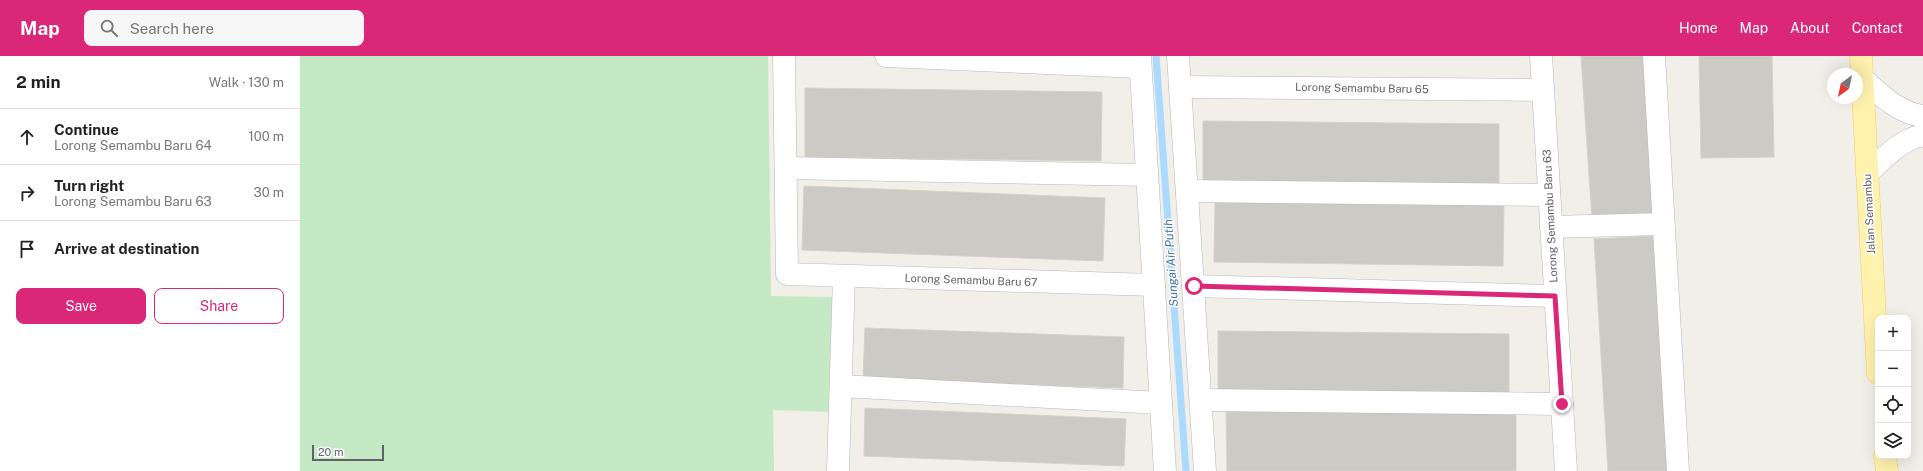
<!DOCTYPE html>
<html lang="en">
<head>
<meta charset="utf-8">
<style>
  :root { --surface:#fff; --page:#f6f6f6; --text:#222; --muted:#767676; --line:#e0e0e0; --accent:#db2777 }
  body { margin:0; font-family:"Public Sans",sans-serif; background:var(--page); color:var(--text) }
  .controls { position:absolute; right:12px; bottom:12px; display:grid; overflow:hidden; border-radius:8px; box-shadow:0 4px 16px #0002 }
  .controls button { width:36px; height:36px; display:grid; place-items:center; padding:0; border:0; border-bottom:1px solid var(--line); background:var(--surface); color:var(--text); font:20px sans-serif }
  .compass { position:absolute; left:1527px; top:12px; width:36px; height:36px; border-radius:50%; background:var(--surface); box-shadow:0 4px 16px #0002; rotate:213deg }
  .scale { position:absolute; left:12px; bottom:10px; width:72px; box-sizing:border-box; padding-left:4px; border:2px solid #5f6368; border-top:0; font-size:11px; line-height:14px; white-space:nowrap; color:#5f6368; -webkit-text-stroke:3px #fff; paint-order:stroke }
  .stop { position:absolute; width:12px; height:12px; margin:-9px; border:3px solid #db2777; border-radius:50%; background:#fff }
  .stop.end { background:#db2777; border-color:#fff; box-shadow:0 1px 4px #0008 }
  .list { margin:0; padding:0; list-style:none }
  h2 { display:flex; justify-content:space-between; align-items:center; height:52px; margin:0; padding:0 16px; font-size:17px }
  h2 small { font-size:13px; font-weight:400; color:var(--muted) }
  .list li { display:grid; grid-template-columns:26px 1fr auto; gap:12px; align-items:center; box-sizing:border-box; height:56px; padding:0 16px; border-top:1px solid var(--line) }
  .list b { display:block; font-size:15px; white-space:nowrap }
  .list p { margin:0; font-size:13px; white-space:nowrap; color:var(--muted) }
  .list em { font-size:13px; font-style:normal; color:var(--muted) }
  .actions { display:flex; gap:8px; padding:12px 16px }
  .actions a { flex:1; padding:9px 0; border:1px solid var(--accent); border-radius:8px; text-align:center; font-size:14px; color:var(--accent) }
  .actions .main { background:var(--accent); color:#fff }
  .icon { flex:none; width:22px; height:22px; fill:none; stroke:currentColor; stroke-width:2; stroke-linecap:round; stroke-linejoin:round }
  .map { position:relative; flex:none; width:1623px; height:415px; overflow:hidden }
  header { display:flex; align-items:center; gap:24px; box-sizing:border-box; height:56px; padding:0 20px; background:var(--accent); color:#fff }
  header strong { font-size:19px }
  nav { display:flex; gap:22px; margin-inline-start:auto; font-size:14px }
  .search { width:280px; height:36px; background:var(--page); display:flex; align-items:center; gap:10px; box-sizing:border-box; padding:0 14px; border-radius:8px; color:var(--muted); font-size:15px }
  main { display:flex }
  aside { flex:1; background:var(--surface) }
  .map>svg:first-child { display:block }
</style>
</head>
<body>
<header>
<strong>Map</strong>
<div class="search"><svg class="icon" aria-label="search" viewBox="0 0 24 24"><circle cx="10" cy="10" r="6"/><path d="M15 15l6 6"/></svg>Search here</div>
<nav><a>Home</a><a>Map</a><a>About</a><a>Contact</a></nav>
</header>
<main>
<aside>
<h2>2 min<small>Walk · 130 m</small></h2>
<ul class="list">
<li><svg class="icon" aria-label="ahead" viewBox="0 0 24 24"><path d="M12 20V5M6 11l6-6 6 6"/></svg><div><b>Continue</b><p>Lorong Semambu Baru 64</p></div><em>100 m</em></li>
<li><svg class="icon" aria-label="right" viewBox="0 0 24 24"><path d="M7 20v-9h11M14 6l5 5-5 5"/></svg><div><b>Turn right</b><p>Lorong Semambu Baru 63</p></div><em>30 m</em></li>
<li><svg class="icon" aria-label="arrive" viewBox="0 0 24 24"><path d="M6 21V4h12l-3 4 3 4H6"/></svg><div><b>Arrive at destination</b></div></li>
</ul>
<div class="actions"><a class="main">Save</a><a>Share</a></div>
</aside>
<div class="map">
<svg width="1623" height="415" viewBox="0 0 1623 415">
  <rect width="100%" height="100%" fill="#f1efe8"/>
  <path fill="#c5e8c5" d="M0 0H468L471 240 532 241 529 356 473 354 474 415H0Z"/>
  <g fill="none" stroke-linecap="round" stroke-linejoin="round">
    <path stroke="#aadaff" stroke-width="7" d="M856 0 886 415"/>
  </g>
  <g fill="#cccac5" stroke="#d6d1c6">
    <path d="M1281 0H1343L1354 159 1292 163Z"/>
    <path d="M1399 0H1472L1474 101 1401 102Z"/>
    <path d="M505 32 802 36 801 105 505 101Z"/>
    <path d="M903 65 1199 68V131L903 127Z"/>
    <path d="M504 130 805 142 803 205 502 194Z"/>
    <path d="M915 144 1204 148 1203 210 914 206Z"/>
    <path d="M1355 180 1369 415H1308L1294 183Z"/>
    <path d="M565 272 824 281 823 332 563 323Z"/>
    <path d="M918 275 1209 278V339L918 336Z"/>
    <path d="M565 352 826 363 824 410 564 400Z"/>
    <path d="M926 354 1216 355V415H927Z"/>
  </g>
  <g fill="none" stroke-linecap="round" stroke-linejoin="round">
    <defs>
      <g id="minor">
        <path d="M484 0 487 218 854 229"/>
        <path d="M586 0 840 11"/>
        <path d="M840 0 865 415"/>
        <path d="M878 0 905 415"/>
        <path d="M1241 0 1266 415"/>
        <path d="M1354 0 1378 415"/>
        <path d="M1562 22C1580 38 1598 57 1623 60"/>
        <path d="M880 31 1243 34"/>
        <path d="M486 112 847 119"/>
        <path d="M1567 118C1583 103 1600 84 1623 79"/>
        <path d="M887 135 1249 139"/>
        <path d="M1251 171 1363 168"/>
        <path d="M894 230 1255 240"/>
        <path d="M541 330 861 347"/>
        <path d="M901 344 1262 348"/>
        <path d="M538 415 544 220"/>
      </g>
      <g id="major">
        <path d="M1561 0 1578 317"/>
        <path d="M1585 400 1587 415"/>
      </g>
    </defs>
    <use href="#minor" stroke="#b5b8bc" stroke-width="23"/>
    <use href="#major" stroke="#f2c960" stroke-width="23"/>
    <use href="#minor" stroke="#fff" stroke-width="22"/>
    <use href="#major" stroke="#fff2af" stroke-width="22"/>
  </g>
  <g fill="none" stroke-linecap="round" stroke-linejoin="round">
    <path stroke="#db2777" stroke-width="5" d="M894 230 1255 240 1262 348"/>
  </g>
  <g text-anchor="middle" stroke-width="3" stroke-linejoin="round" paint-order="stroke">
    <g font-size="11" fill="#5f6368" stroke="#fff">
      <text transform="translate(1062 32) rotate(1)" y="4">Lorong Semambu Baru 65</text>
      <text transform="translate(1569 158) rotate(-93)" y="4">Jalan Semambu</text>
      <text transform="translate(1250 160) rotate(-93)" y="4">Lorong Semambu Baru 63</text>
      <text transform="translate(671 224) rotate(2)" y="4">Lorong Semambu Baru 67</text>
    </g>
    <g font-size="12" font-style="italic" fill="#4174aa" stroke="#fff">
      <text transform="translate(871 207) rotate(-94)" y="4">Sungai Air Putih</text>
    </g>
  </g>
</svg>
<div class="controls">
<button>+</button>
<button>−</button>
<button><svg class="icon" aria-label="locate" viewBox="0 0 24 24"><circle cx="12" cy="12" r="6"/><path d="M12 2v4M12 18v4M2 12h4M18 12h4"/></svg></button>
<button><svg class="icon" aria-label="layers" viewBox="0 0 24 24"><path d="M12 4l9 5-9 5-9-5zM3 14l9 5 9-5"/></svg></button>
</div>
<svg class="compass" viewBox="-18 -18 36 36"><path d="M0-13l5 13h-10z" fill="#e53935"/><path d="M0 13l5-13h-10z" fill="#767676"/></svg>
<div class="scale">20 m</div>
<div class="stop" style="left:894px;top:230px"></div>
<div class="stop end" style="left:1262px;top:348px"></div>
</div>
</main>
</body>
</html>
